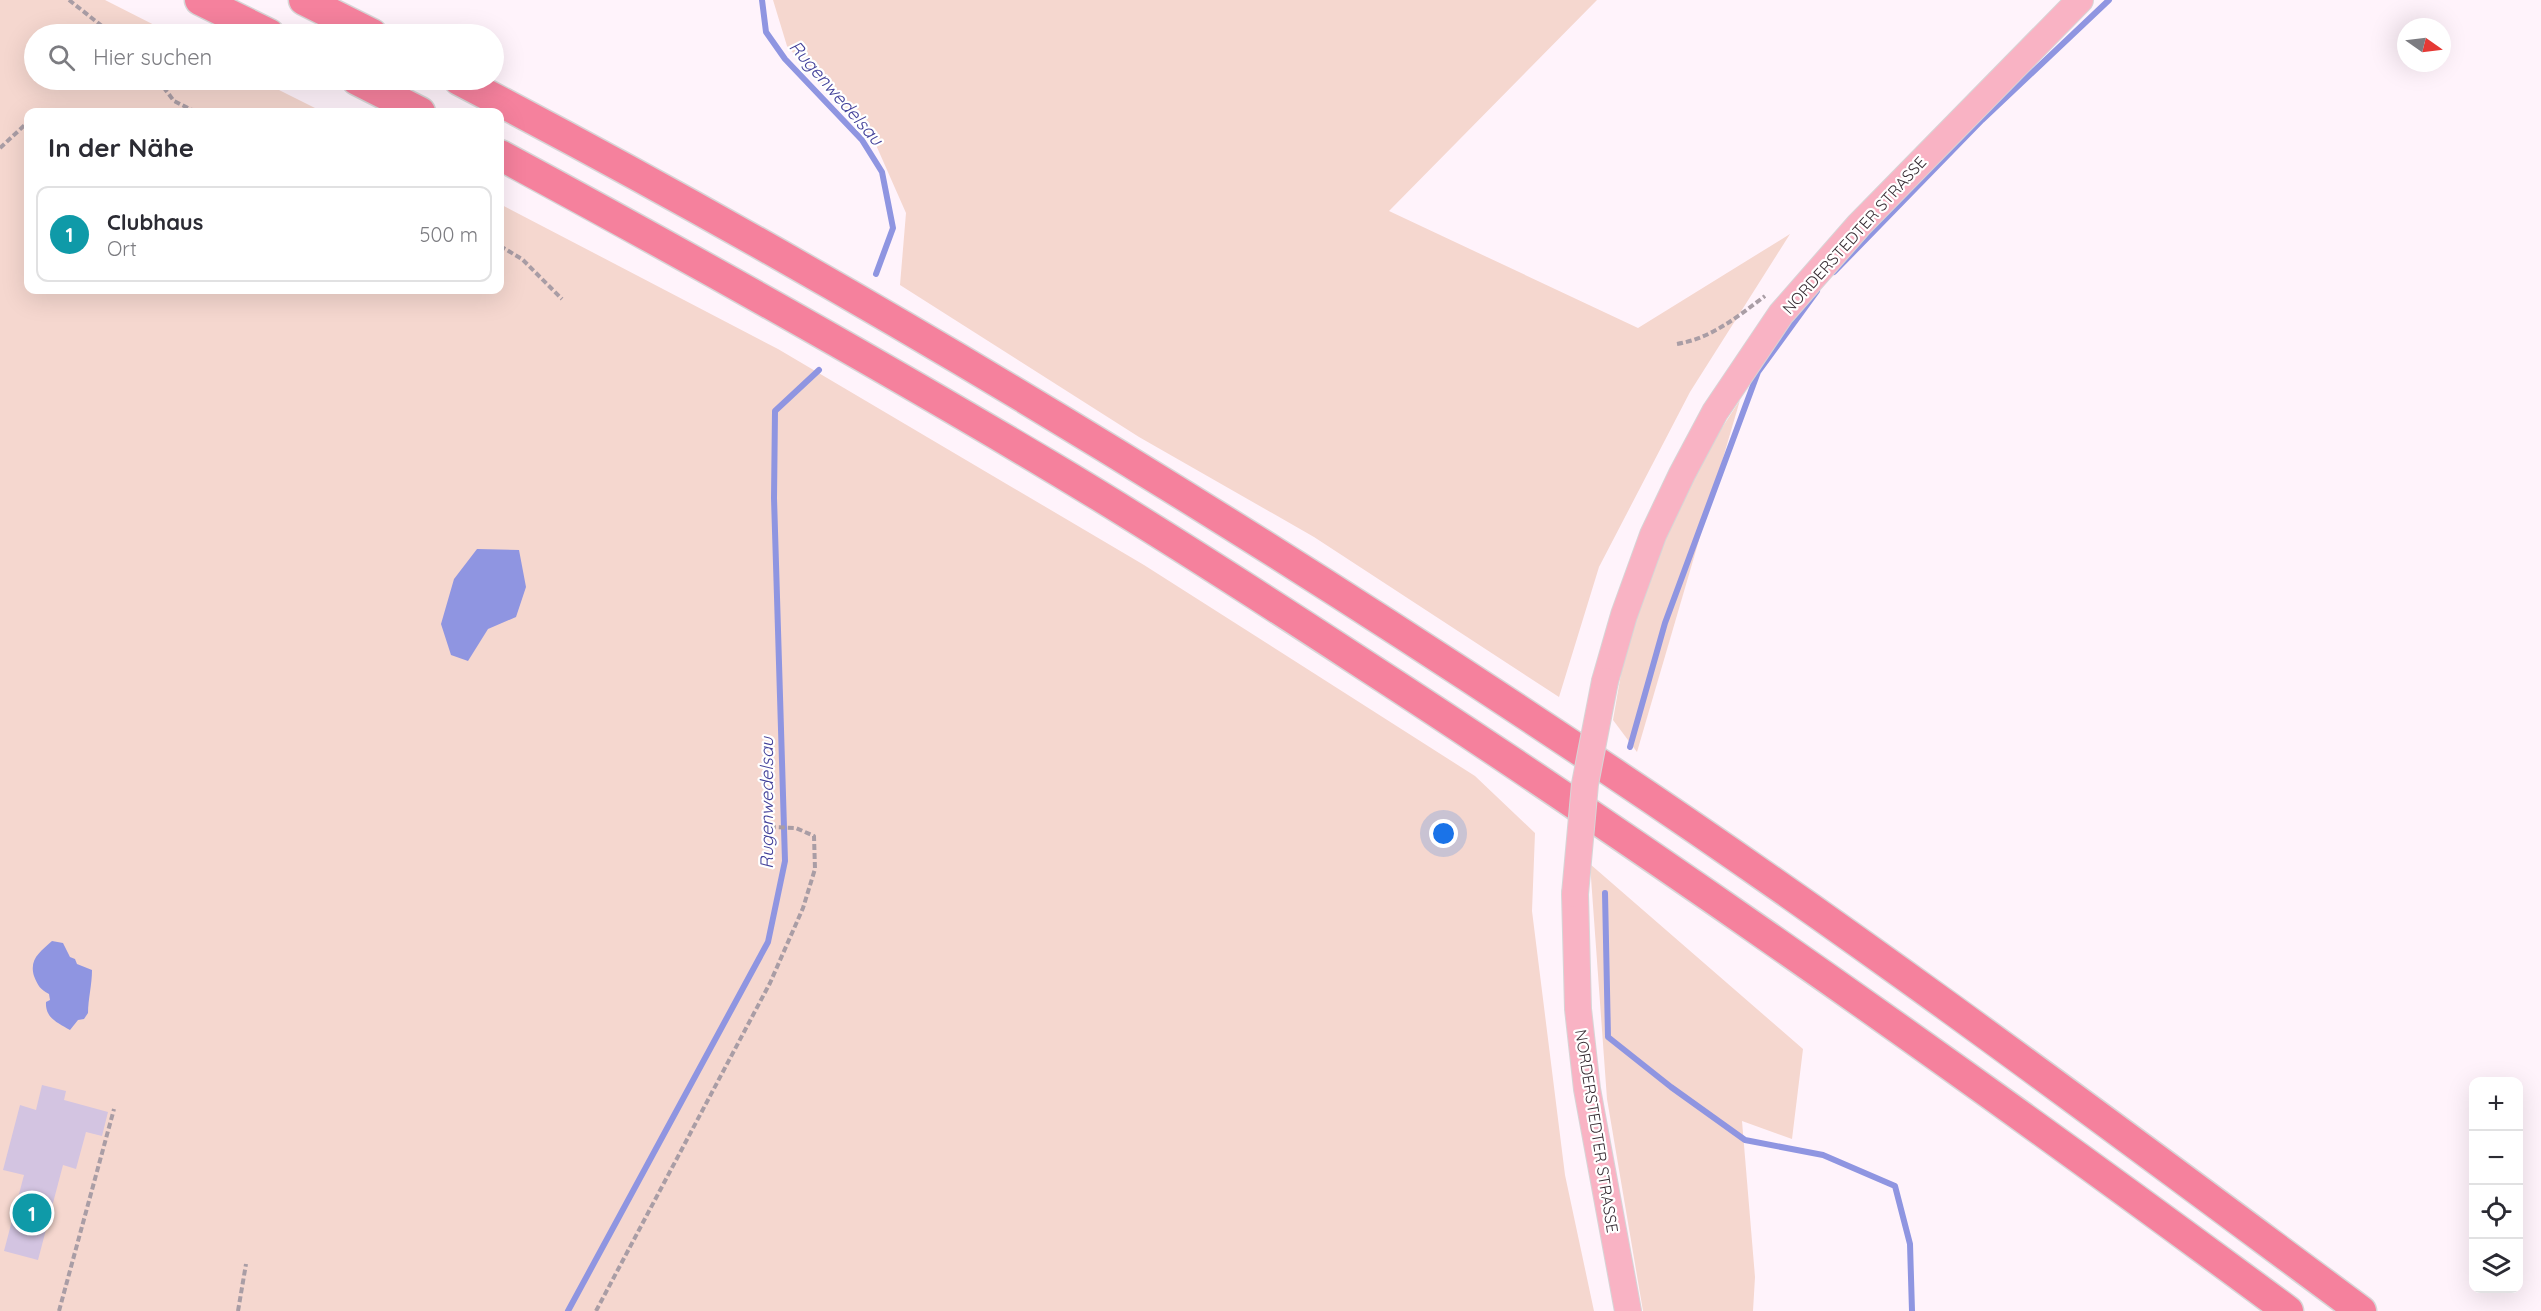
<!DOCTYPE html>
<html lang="de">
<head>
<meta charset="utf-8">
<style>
  :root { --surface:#fff; --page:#f2f2f3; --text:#2b2b33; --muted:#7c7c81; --line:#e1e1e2; --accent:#7c3aed }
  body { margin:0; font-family:Quicksand,sans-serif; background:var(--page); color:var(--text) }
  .controls { position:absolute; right:18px; bottom:18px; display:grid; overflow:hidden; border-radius:12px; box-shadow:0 6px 24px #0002 }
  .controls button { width:54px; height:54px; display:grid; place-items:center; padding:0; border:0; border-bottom:2px solid var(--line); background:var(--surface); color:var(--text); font:30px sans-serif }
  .compass { position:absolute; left:2397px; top:18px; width:54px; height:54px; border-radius:50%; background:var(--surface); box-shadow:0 6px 24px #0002; rotate:104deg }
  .you { position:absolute; left:1444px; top:834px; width:21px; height:21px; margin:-15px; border:4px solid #fff; border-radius:50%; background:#1a73e8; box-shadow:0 0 0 9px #1a73e833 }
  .badge { display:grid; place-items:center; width:39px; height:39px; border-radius:50%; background:var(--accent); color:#fff; font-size:20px; font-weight:700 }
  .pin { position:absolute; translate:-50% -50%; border:3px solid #fff; box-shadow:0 2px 6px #0006 }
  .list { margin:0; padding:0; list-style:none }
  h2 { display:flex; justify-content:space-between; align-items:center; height:78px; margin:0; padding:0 24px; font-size:26px }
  h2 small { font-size:20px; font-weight:400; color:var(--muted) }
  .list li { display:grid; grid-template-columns:39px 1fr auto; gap:18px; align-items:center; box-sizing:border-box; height:96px; margin:0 12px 12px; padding:0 12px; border:2px solid var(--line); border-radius:12px }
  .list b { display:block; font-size:22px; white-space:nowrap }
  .list p { margin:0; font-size:20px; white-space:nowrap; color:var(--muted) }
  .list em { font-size:20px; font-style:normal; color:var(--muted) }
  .icon { flex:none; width:33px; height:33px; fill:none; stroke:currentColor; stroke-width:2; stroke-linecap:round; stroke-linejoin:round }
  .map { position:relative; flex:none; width:2541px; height:1311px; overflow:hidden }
  .search { position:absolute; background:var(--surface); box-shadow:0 6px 24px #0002; left:24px; top:24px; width:480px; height:66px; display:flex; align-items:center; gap:15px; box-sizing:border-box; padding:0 21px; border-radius:33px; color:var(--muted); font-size:22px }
  .panel { position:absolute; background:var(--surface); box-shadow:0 6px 24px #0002; left:24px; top:108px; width:480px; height:186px; border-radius:12px }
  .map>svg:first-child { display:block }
</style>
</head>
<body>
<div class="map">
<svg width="2541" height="1311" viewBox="0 0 2541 1311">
  <rect width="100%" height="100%" fill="#fff3fb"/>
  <g fill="#f5d7cf">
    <path d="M0 0H105L172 34H34V80H259L323 112H28V290H500V204L778 349 1144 565 1475 776 1535 833 1532 911 1565 1175 1594 1311H0Z"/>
    <path d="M773 0H1597L1389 211 1638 328 1790 234 1690 392 1599 567 1559 697 1314 537 1139 437 900 285 906 213 876 145 787 46Z"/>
    <path d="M1740 400 1637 752 1613 720 1631 616 1688 480Z"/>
    <path d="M1590 864 1803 1049 1792 1139 1742 1121 1755 1277 1753 1311H1643L1607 1099Z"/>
  </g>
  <g fill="#8f95e1">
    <path d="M477 549 519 550 526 587 516 617 488 629 468 661 451 655 441 624 454 579Z"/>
    <path d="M52 941 63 943 70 957 75 959 77 964 92 970C92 985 88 999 88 1013L84 1019 78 1020 70 1030C58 1023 45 1018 46 1002L50 1000 49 994C40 989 38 986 34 976 29 959 40 952 52 941Z"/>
  </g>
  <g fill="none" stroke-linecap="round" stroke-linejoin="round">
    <g stroke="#8f95e1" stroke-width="6">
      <path d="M762 0 766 32 785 59 862 140 882 172 893 228 876 274"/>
      <path d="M1834 272 1982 120 2109 0"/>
      <path d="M1630 747 1665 623 1758 372 1817 291"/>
      <path d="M1605 893 1608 1037 1671 1087 1745 1140 1823 1155 1895 1186 1910 1244 1912 1311"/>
      <path d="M568 1311 768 942 785 861 774 498 775 411 819 370"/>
    </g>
  </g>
  <path fill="#d3c4e1" d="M42 1085 66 1091 64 1100 108 1112 102 1136 86 1132 76 1169 63 1165 38 1260 4 1251 24 1175 3 1170 20 1105 36 1110Z"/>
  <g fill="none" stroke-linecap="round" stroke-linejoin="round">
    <defs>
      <g id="major">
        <path d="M1605 681 1624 615 1653 535 1682 474 1715 412 1781 314 1859 225 2080 0"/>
        <path d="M1575 894 1578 1009 1587 1089 1628 1311"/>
      </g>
      <g id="highway">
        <path d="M200 0 269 34"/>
        <path d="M304 0 372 34"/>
        <path d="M357 80 420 112"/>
        <path d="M459 80C856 287 1239 522 1612 772 1868 943 2114 1128 2361 1311"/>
        <path d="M500 155C685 255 869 358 1050 466 1154 528 1256 594 1357 660 1675 866 1984 1086 2288 1311"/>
      </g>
    </defs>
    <use href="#major" stroke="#d7d5d6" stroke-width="28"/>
    <use href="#highway" stroke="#d7d5d6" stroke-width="33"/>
    <g stroke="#a99da5" stroke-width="4" stroke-dasharray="6 3" stroke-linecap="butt">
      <path d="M69 0 112 34"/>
      <path d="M158 80 174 101 196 112"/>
      <path d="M0 148 28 122"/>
      <path d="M500 246 522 259 562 299"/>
      <path d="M357 290 358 293"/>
      <path d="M1677 344C1712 338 1737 317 1765 296"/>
      <path d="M59 1311 114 1109"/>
      <path d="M238 1311 246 1264"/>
      <path d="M596 1311 770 983 803 908 815 869 814 836 796 828 770 827 762 820"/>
    </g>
    <use href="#major" stroke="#f9b3c4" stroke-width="26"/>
    <use href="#highway" stroke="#f5819d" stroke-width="30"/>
    <defs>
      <path id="major-bridge" d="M1575 894 1585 784 1605 681"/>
    </defs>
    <use href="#major-bridge" stroke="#d7d5d6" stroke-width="28" stroke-linecap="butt"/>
    <use href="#major-bridge" stroke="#f9b3c4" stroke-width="26"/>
  </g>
  <g text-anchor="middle" stroke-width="4.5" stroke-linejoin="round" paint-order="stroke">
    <g font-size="16" fill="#382d34" stroke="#fff">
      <text transform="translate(1854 235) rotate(-48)" y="6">NORDERSTEDTER STRASSE</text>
      <text transform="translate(1597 1131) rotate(81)" y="6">NORDERSTEDTER STRASSE</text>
    </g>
    <g font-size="18" font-style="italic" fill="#43419a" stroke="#fff">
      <text transform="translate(836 93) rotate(49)" y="6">Rugenwedelsau</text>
      <text transform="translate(767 803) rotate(-90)" y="6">Rugenwedelsau</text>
    </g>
  </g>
</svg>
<div class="controls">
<button>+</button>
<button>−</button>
<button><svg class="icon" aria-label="locate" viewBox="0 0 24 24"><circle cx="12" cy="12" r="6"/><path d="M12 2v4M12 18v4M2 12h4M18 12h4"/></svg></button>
<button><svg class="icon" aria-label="layers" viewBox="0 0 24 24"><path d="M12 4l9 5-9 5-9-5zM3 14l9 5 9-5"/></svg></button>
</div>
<svg class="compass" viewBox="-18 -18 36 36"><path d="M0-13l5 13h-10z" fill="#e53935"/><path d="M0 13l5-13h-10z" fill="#7c7c81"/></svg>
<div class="you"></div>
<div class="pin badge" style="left:32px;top:1213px;background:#0f9aa8">1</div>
<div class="search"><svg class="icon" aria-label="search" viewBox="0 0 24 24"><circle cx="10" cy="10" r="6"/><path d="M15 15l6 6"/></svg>Hier suchen</div>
<section class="panel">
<h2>In der Nähe<small></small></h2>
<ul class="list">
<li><span class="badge" style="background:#0f9aa8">1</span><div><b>Clubhaus</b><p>Ort</p></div><em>500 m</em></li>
</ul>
</section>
</div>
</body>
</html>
